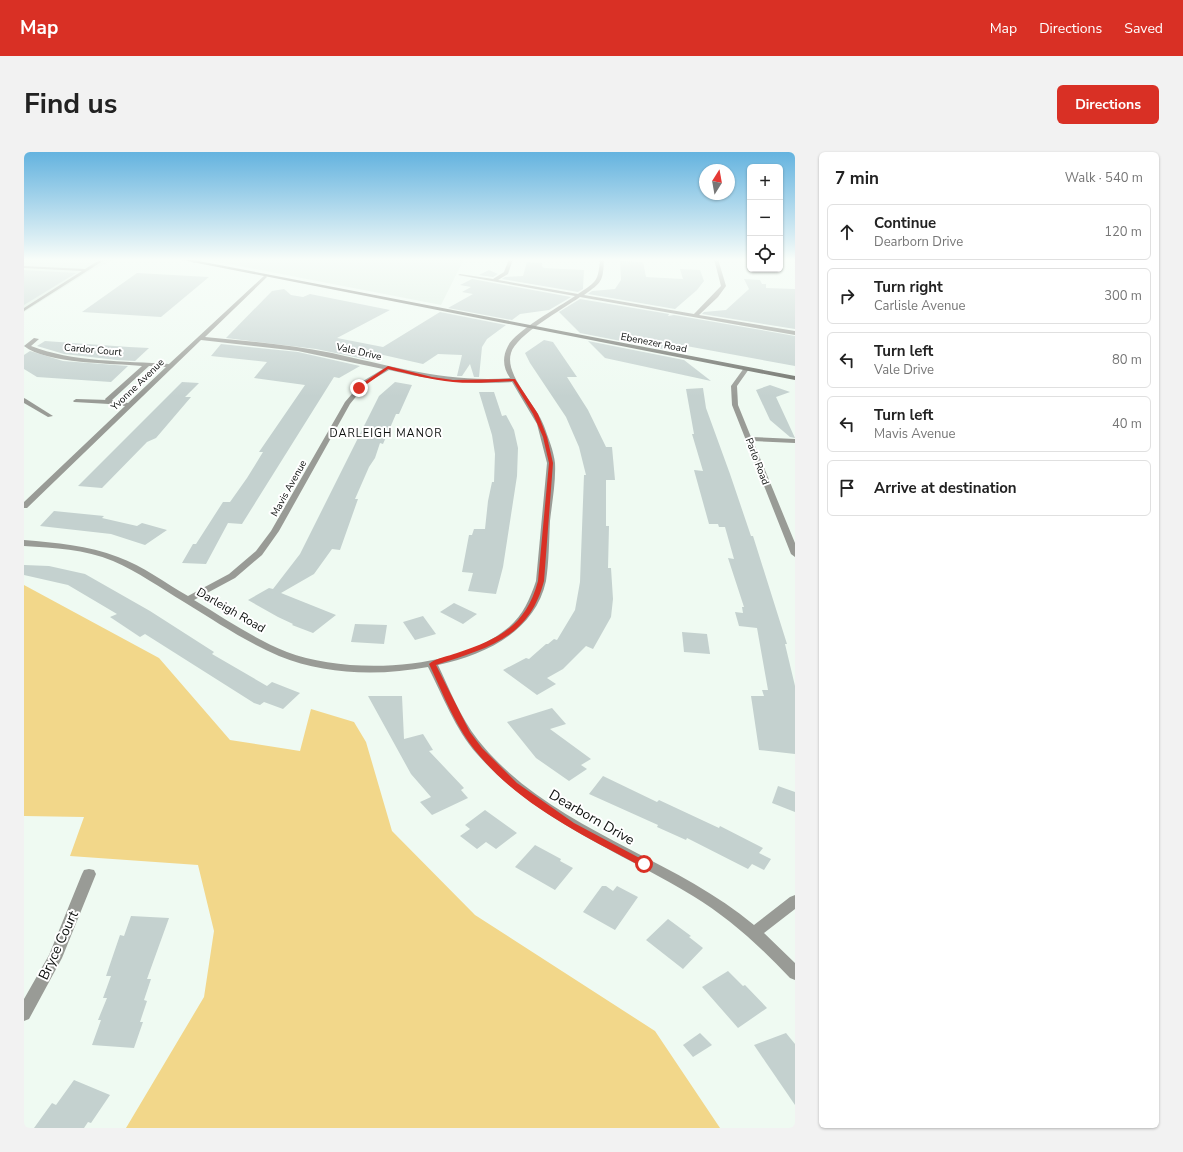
<!DOCTYPE html>
<html lang="en">
<head>
<meta charset="utf-8">
<style>
  :root { --surface:#fff; --page:#f2f2f2; --text:#222; --muted:#767676; --line:#e0e0e0; --accent:#d93025 }
  body { margin:0; font-family:"Nunito Sans",sans-serif; background:var(--page); color:var(--text) }
  .controls { position:absolute; right:12px; top:12px; display:grid; overflow:hidden; border-radius:6px; box-shadow:0 1px 3px #0004 }
  .controls button { width:36px; height:36px; display:grid; place-items:center; padding:0; border:0; border-bottom:1px solid var(--line); background:var(--surface); color:var(--text); font:20px sans-serif }
  .compass { position:absolute; left:675px; top:12px; width:36px; height:36px; border-radius:50%; background:var(--surface); box-shadow:0 1px 3px #0004; rotate:11deg }
  .stop { position:absolute; width:12px; height:12px; margin:-9px; border:3px solid #d93025; border-radius:50%; background:#fff }
  .stop.end { background:#d93025; border-color:#fff; box-shadow:0 1px 4px #0008 }
  .list { margin:0; padding:0; list-style:none }
  h2 { display:flex; justify-content:space-between; align-items:center; height:52px; margin:0; padding:0 16px; font-size:17px }
  h2 small { font-size:13px; font-weight:400; color:var(--muted) }
  .list li { display:grid; grid-template-columns:26px 1fr auto; gap:12px; align-items:center; box-sizing:border-box; height:56px; margin:0 8px 8px; padding:0 8px; border:1px solid var(--line); border-radius:6px }
  .list b { display:block; font-size:15px; white-space:nowrap }
  .list p { margin:0; font-size:13px; white-space:nowrap; color:var(--muted) }
  .list em { font-size:13px; font-style:normal; color:var(--muted) }
  .icon { flex:none; width:22px; height:22px; fill:none; stroke:currentColor; stroke-width:2; stroke-linecap:round; stroke-linejoin:round }
  .map { position:relative; flex:none; width:771px; height:976px; overflow:hidden; border-radius:6px }
  header { display:flex; align-items:center; gap:24px; box-sizing:border-box; height:56px; padding:0 20px; background:var(--accent); color:#fff }
  header strong { font-size:19px }
  nav { display:flex; gap:22px; margin-inline-start:auto; font-size:14px }
  .intro { display:flex; align-items:center; justify-content:space-between; box-sizing:border-box; height:96px; padding:0 24px }
  h1 { margin:0; font-size:28px }
  .button { padding:10px 18px; border-radius:6px; background:var(--accent); color:#fff; font-size:14px; font-weight:700 }
  main { display:flex; gap:24px; padding:0 24px }
  aside { flex:1; background:var(--surface); border-radius:6px; box-shadow:0 1px 3px #0004 }
  .map>svg:first-child { display:block }
</style>
</head>
<body>
<header>
<strong>Map</strong>
<nav><a>Map</a><a>Directions</a><a>Saved</a></nav>
</header>
<div class="intro"><h1>Find us</h1><a class="button">Directions</a></div>
<main>
<div class="map">
<svg width="771" height="976" viewBox="0 0 771 976">
  <rect width="100%" height="100%" fill="#effaf2"/>
  <g fill="#dcece1">
    <path d="M0 107H93L69 117 0 160Z"/>
    <path d="M179 107H440L417 153Z"/>
  </g>
  <path fill="#f2d78a" d="M0 433 135 506 206 588 276 599 287 557 330 570 342 590 368 679 451 763 631 879 696 976H102L180 845 190 779 174 713 46 704 60 665 0 664Z"/>
  <g fill="#c4d1cf">
    <path d="M596 109 619 110 622 125 659 127 656 117 676 118 680 129 673 138 651 157 564 142 568 139 591 137 597 128Z"/>
    <path d="M503 110 518 111V114L520 116 560 118 559 137 554 140 478 127 481 125 499 124Z"/>
    <path d="M0 118 52 121 0 153Z"/>
    <path d="M465 118 474 122 469 125 455 123Z"/>
    <path d="M113 121 185 125 137 165 58 160Z"/>
    <path d="M448 127 547 145 525 158 496 162 488 168 424 156 449 142 438 140 447 135 436 133Z"/>
    <path d="M720 127 736 128 738 132H742V136L771 137V177L678 162 680 160 702 158 725 137Z"/>
    <path d="M260 137 267 143 279 145 286 142 366 158 313 186 359 195 416 160 482 173 463 187 458 195 455 225H450L446 212 438 224H433L438 203 414 202 399 212 355 202 345 208 292 197 202 186 248 139Z"/>
    <path d="M556 147 645 162 644 164 650 163 771 184V214L635 189 648 199 556 181 535 160Z"/>
    <path d="M520 188 529 190 553 225H543L564 258 582 295H588L591 328H582V374H585L584 416H587L589 447 587 465 569 497 562 494 539 517 523 526 532 532 513 543 479 518 502 506 505 507 522 492H524L530 487 533 488 551 458 556 430 560 323H562L555 295 542 265 506 211 501 201Z"/>
    <path d="M21 189 105 195 125 196 111 209 93 208 40 202 13 194Z"/>
    <path d="M564 189 660 208 687 229 581 206Z"/>
    <path d="M197 192 274 200 336 214 315 226 310 225 218 372 204 371 182 412 158 411 169 392H172L199 350H206L223 326 239 300H235L281 233 230 226 243 210 187 204Z"/>
    <path d="M6 199 39 209 104 214 87 230 13 225 0 217V203Z"/>
    <path d="M158 230 175 231 161 245H167L132 286 123 290 78 336 54 334Z"/>
    <path d="M371 230 388 233 375 262H372L359 292 356 291 351 306 345 315 331 347H334L316 398 308 397 290 422 257 441 312 463 289 481 268 473 269 472 254 465 224 448 245 436 249 437 276 402 355 244Z"/>
    <path d="M746 233 766 240 752 245 771 286 766 285 746 268 732 238Z"/>
    <path d="M679 236 682 256 706 322 727 384H729L763 492H761L771 534V602L735 598 727 544H740L738 538H744L733 476 715 474 711 460 719 461 718 455H720L704 406 710 407 701 375H695L694 372H685L670 318 679 319 668 282H670L662 237Z"/>
    <path d="M455 240H470L478 264 482 263 490 278 494 296 493 324 479 415 472 442 444 439 449 421 438 420 445 383H448L450 377H461L464 349 468 330H470L471 302 468 283Z"/>
    <path d="M30 359 80 364 78 366 113 374 118 371 143 378 121 393 87 382 16 374Z"/>
    <path d="M0 413 25 414 61 422 126 459 190 500 188 502 243 534 248 530 276 541 259 557 240 550 236 553 230 551 121 482 116 485 86 465 93 462 44 433 0 423Z"/>
    <path d="M430 451 453 462 439 472 416 460Z"/>
    <path d="M399 464 412 482 391 488 379 470Z"/>
    <path d="M331 472 363 473 360 492 327 490Z"/>
    <path d="M658 480 683 482 686 502 660 500Z"/>
    <path d="M344 544H378L380 587 399 582 409 598 405 599 440 636 437 638 444 646 408 663 396 650 407 645 387 622Z"/>
    <path d="M528 556 542 572 526 577 567 607 557 613 563 617 545 629 512 606 483 570Z"/>
    <path d="M579 624 633 650 635 648 695 676 696 674 739 696 735 701 747 707 740 718 728 712 724 717 663 686 662 688 633 675 634 673 565 642Z"/>
    <path d="M754 634 771 640V660L748 651Z"/>
    <path d="M461 658 493 681 472 697 462 690 453 697 436 684 446 677 441 673Z"/>
    <path d="M511 693 537 707 536 709 549 716 531 738 491 715Z"/>
    <path d="M578 734H582L589 739 593 734 614 745 591 778 559 760Z"/>
    <path d="M107 764 145 766 123 827H127L120 848 123 849 116 870H119L110 896 68 893 77 868H74L83 846H79L87 824H82L96 783 100 784Z"/>
    <path d="M644 767 667 784 665 785 679 796 659 817 622 788Z"/>
    <path d="M704 819 719 834 721 833 743 856 714 876 678 835Z"/>
    <path d="M676 881 688 893 669 905 659 893Z"/>
    <path d="M762 881 771 892V953L730 893Z"/>
    <path d="M50 928 86 943 67 971 64 970 60 976H10L28 951 32 953Z"/>
  </g>
  <g fill="none" stroke-linecap="round" stroke-linejoin="round">
    <g fill="#999b96" fill-rule="evenodd">
      <path d="M77 107H82L0 159V156L58 119 0 116V114L61 117Z"/>
      <path d="M174 107H180L170 111 168 110Z"/>
      <path d="M52 247 85 248 88 250 85 252 50 250 49 249Z"/>
    </g>
    <g fill="#999b96" fill-rule="evenodd">
      <path d="M485 107H489L484 122 474 128 554 142C573 129 574 130 576 107H580C579 130 578 130 560 143L670 162 697 134 690 107H694L702 134 694 145 675 163 771 179V183L556 145C539 157 492 183 487 201 480 223 513 253 520 274 524 285 530 300 531 311 532 329 528 351 526 369 525 388 525 410 522 429 511 480 460 503 414 513 426 538 436 565 454 588 525 677 645 702 730 773L766 745 771 743V757L740 781 771 811V828L766 826C737 795 705 766 669 744 595 699 512 669 453 602 431 577 419 544 404 515 356 524 301 523 255 504 222 490 191 469 160 450 137 436 114 420 89 409 61 397 30 396 0 394V388C32 391 64 393 94 405 119 414 141 431 164 444L205 422 232 399 247 379 321 250 339 229 359 217 274 199 177 188 3 356H0V350L101 254 83 251 81 247 118 214C88 211 23 212 0 194L10 186 15 187 7 194C47 210 101 209 145 212L241 123 243 125 181 185C223 189 266 193 308 201 367 214 424 231 486 226 479 216 478 205 484 194 491 179 535 155 551 144L434 123 436 122 469 127 480 120ZM125 214 142 215 104 251 88 248ZM365 218C406 228 446 233 488 230L513 272 523 311 512 429C506 447 499 463 485 475 433 519 324 523 263 500 230 487 200 466 170 448L211 426 238 403 255 379 326 252 343 231Z"/>
      <path d="M722 215 725 217 713 234 714 253 727 285 771 287V291L729 289 771 391V405L767 402 708 253 707 234 720 216Z"/>
      <path d="M0 246 2 247 29 264 24 265 0 251Z"/>
      <path d="M65 717 70 718 72 722 38 806 5 867 0 869V847L25 803 58 722 60 718Z"/>
    </g>
    <path fill="#6d6f69" fill-rule="evenodd" d="M153 107H164L771 224V228Z"/>
  </g>
  <linearGradient id="sky" x2="0" y2="1"><stop stop-color="#64b3df"/><stop offset="0.44" stop-color="#f8fdf9"/><stop offset="1" stop-color="#f8fdf9" stop-opacity="0"/></linearGradient>
  <rect width="771" height="244" fill="url(#sky)"/>
  <path fill="#d93025" d="M364 214 408 225 429 228 491 227 514 262 523 285 529 311 520 429C505 487 463 496 412 513L446 580 458 596 493 631 550 671 623 710V714H617C554 681 480 645 440 583 426 561 416 535 405 512 411 506 425 504 433 501 475 487 502 474 514 429L525 311 519 285 509 262 489 229C469 230 449 232 429 230 407 228 386 222 364 217L336 237H333V235Z"/>
  <g text-anchor="middle" stroke-width="4" stroke-linejoin="round" paint-order="stroke">
    <g font-size="10" fill="#0d100e" stroke="#fff">
      <text transform="translate(630 190) rotate(11)" y="4">Ebenezer Road</text>
      <text transform="translate(69 197) rotate(5)" y="4">Cardor Court</text>
      <text transform="translate(335 199) rotate(13)" y="4">Vale Drive</text>
      <text transform="translate(113 232) rotate(-44)" y="4">Yvonne Avenue</text>
      <text transform="translate(734 309) rotate(69)" y="4">Parlo Road</text>
      <text transform="translate(264 336) rotate(-61)" y="4">Mavis Avenue</text>
    </g>
    <g font-size="11" letter-spacing="1" fill="#0d100e" stroke="#fff">
      <text x="362" y="285">DARLEIGH MANOR</text>
    </g>
    <g font-size="12" fill="#0d100e" stroke="#fff">
      <text transform="translate(207 458) rotate(30)" y="4">Darleigh Road</text>
    </g>
    <g font-size="14" fill="#0d100e" stroke="#fff">
      <text transform="translate(568 665) rotate(30)" y="5">Dearborn Drive</text>
      <text transform="translate(34 793) rotate(-65)" y="5">Bryce Court</text>
    </g>
  </g>
</svg>
<div class="controls">
<button>+</button>
<button>−</button>
<button><svg class="icon" aria-label="locate" viewBox="0 0 24 24"><circle cx="12" cy="12" r="6"/><path d="M12 2v4M12 18v4M2 12h4M18 12h4"/></svg></button>
</div>
<svg class="compass" viewBox="-18 -18 36 36"><path d="M0-13l5 13h-10z" fill="#e53935"/><path d="M0 13l5-13h-10z" fill="#767676"/></svg>
<div class="stop" style="left:620px;top:712px"></div>
<div class="stop end" style="left:335px;top:236px"></div>
</div>
<aside>
<h2>7 min<small>Walk · 540 m</small></h2>
<ul class="list">
<li><svg class="icon" aria-label="ahead" viewBox="0 0 24 24"><path d="M12 20V5M6 11l6-6 6 6"/></svg><div><b>Continue</b><p>Dearborn Drive</p></div><em>120 m</em></li>
<li><svg class="icon" aria-label="right" viewBox="0 0 24 24"><path d="M7 20v-9h11M14 6l5 5-5 5"/></svg><div><b>Turn right</b><p>Carlisle Avenue</p></div><em>300 m</em></li>
<li><svg class="icon" aria-label="left" viewBox="0 0 24 24"><path d="M17 20v-9H6M10 6l-5 5 5 5"/></svg><div><b>Turn left</b><p>Vale Drive</p></div><em>80 m</em></li>
<li><svg class="icon" aria-label="left" viewBox="0 0 24 24"><path d="M17 20v-9H6M10 6l-5 5 5 5"/></svg><div><b>Turn left</b><p>Mavis Avenue</p></div><em>40 m</em></li>
<li><svg class="icon" aria-label="arrive" viewBox="0 0 24 24"><path d="M6 21V4h12l-3 4 3 4H6"/></svg><div><b>Arrive at destination</b></div></li>
</ul>
</aside>
</main>
</body>
</html>
